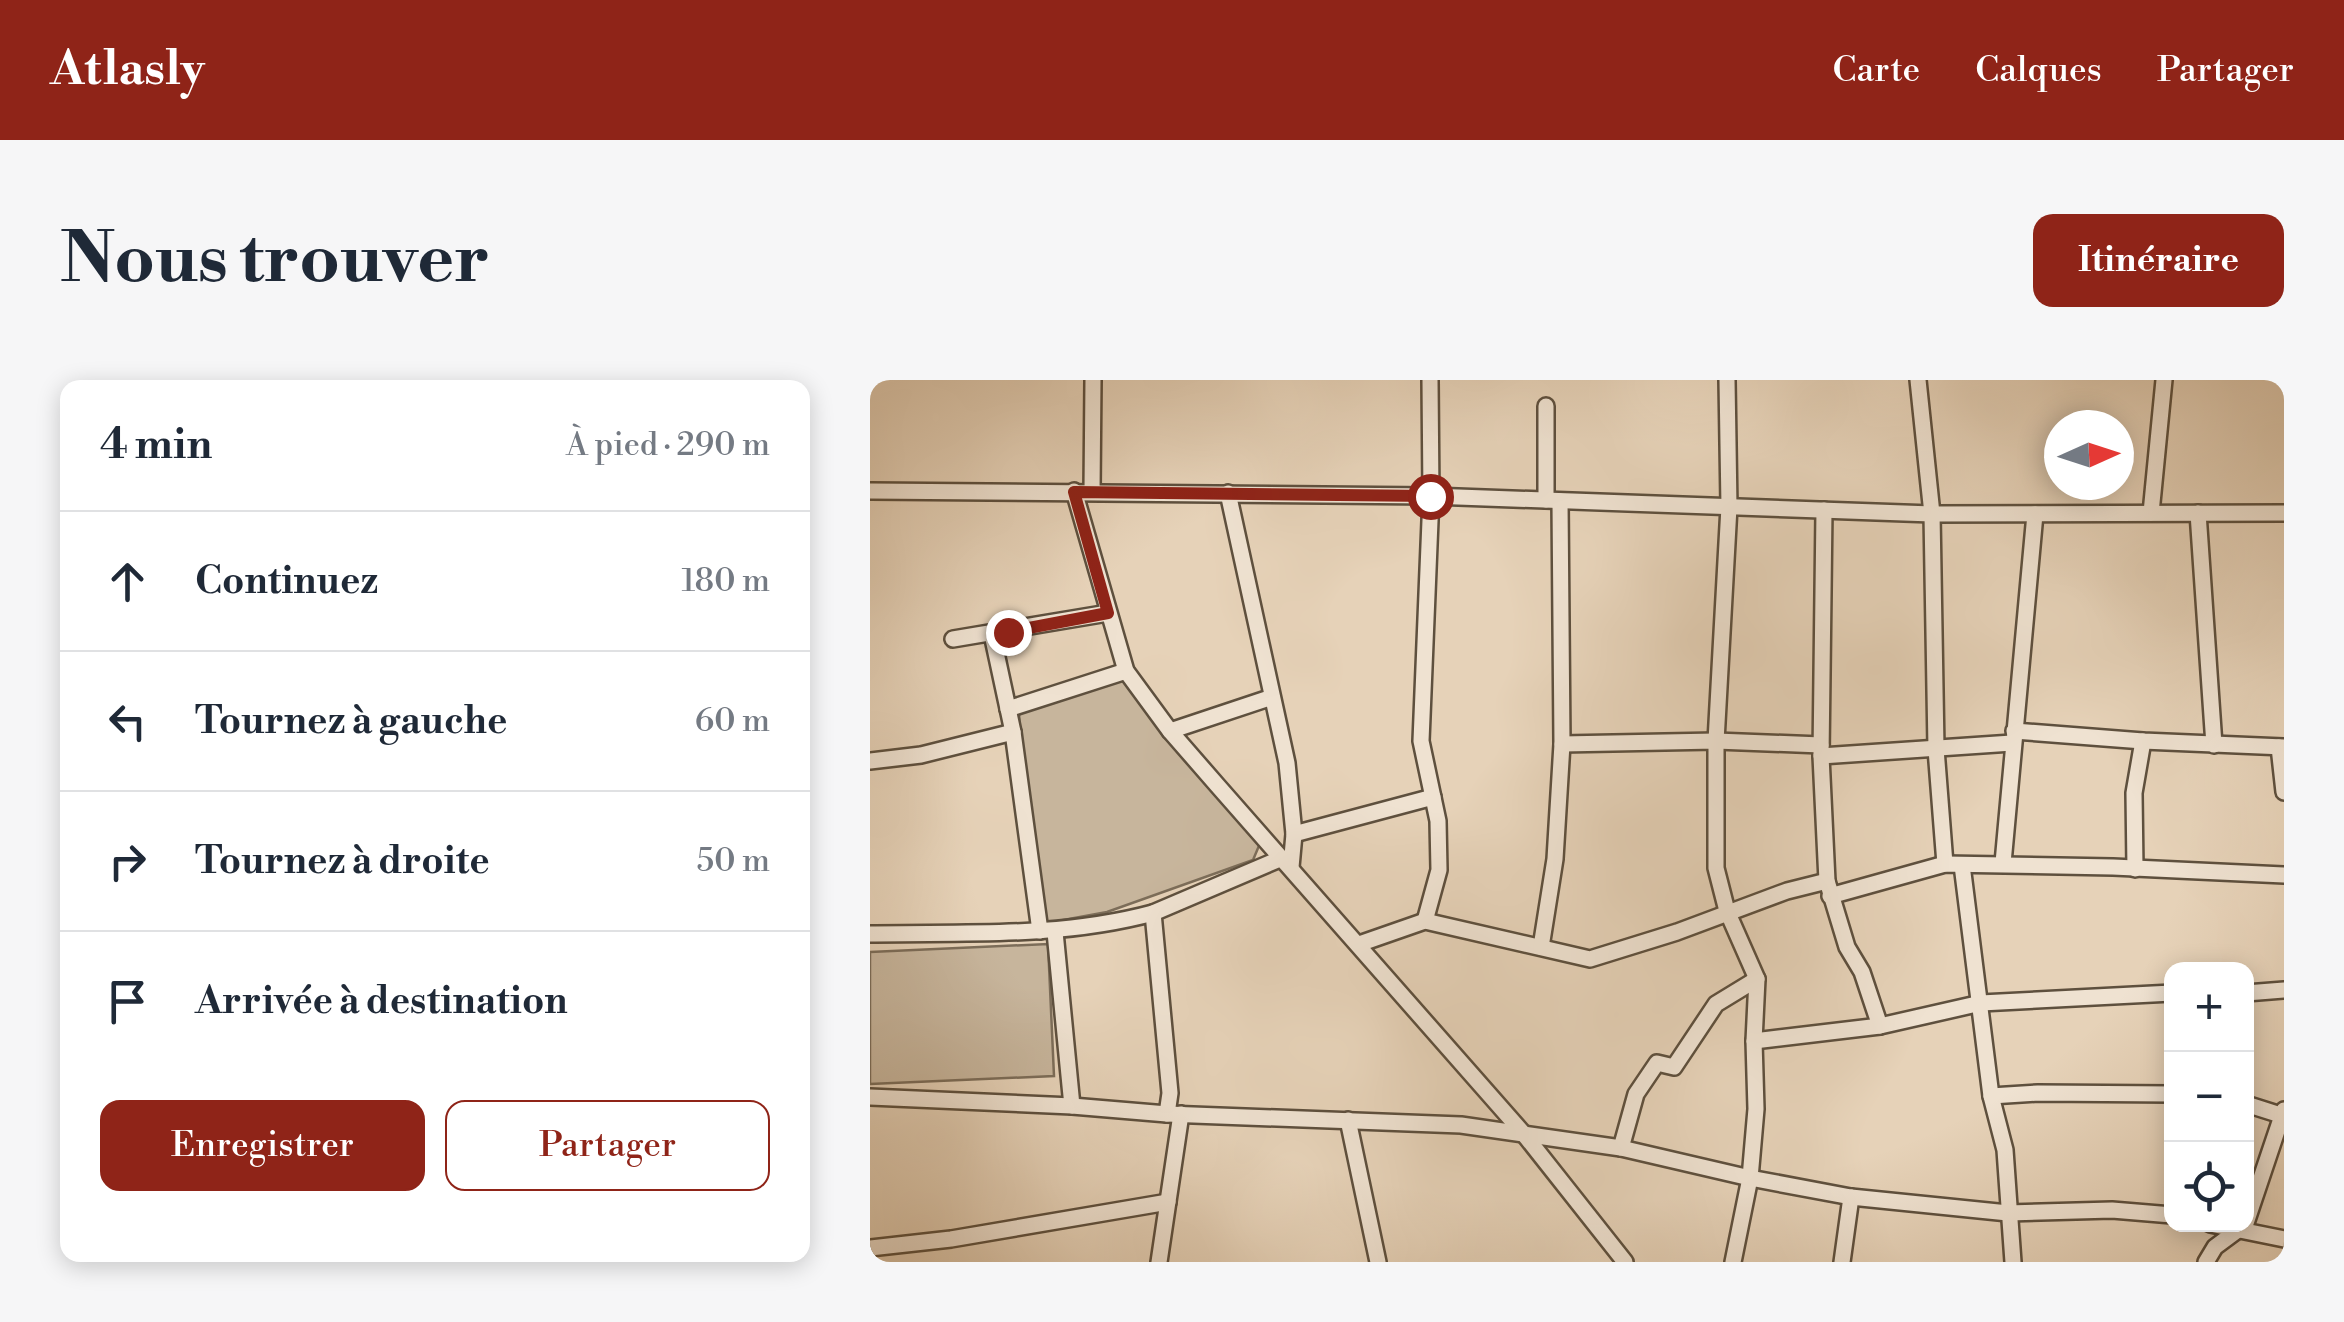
<!DOCTYPE html>
<html lang="fr">
<head>
<meta charset="utf-8">
<style>
  :root { --surface:#fff; --page:#f6f6f7; --text:#1f2937; --muted:#747a83; --line:#e0e1e3; --accent:#8f2418 }
  body { margin:0; font-family:"Libre Bodoni",serif; background:var(--page); color:var(--text) }
  .controls { position:absolute; right:30px; bottom:30px; display:grid; overflow:hidden; border-radius:20px; box-shadow:0 5px 25px #0003 }
  .controls button { width:90px; height:90px; display:grid; place-items:center; padding:0; border:0; border-bottom:2px solid var(--line); background:var(--surface); color:var(--text); font:50px sans-serif }
  .compass { position:absolute; left:1174px; top:30px; width:90px; height:90px; border-radius:50%; background:var(--surface); box-shadow:0 5px 25px #0003; rotate:87deg }
  .stop { position:absolute; width:30px; height:30px; margin:-22px; border:8px solid #8f2418; border-radius:50%; background:#fff }
  .stop.end { background:#8f2418; border-color:#fff; box-shadow:0 2px 10px #0008 }
  .list { margin:0; padding:0; list-style:none }
  h2 { display:flex; justify-content:space-between; align-items:center; height:130px; margin:0; padding:0 40px; font-size:42px }
  h2 small { font-size:32px; font-weight:400; color:var(--muted) }
  .list li { display:grid; grid-template-columns:65px 1fr auto; gap:30px; align-items:center; box-sizing:border-box; height:140px; padding:0 40px; border-top:2px solid var(--line) }
  .list b { display:block; font-size:38px; white-space:nowrap }
  .list em { font-size:32px; font-style:normal; color:var(--muted) }
  .actions { display:flex; gap:20px; padding:30px 40px }
  .actions a { flex:1; padding:22px 0; border:2px solid var(--accent); border-radius:20px; text-align:center; font-size:35px; color:var(--accent) }
  .actions .main { background:var(--accent); color:#fff }
  .icon { flex:none; width:55px; height:55px; fill:none; stroke:currentColor; stroke-width:2; stroke-linecap:round; stroke-linejoin:round }
  .map { position:relative; flex:none; width:1414px; height:882px; overflow:hidden; border-radius:20px }
  header { display:flex; align-items:center; gap:60px; box-sizing:border-box; height:140px; padding:0 50px; background:var(--accent); color:#fff }
  header strong { font-size:48px }
  nav { display:flex; gap:55px; margin-inline-start:auto; font-size:35px }
  .intro { display:flex; align-items:center; justify-content:space-between; box-sizing:border-box; height:240px; padding:0 60px }
  h1 { margin:0; font-size:70px }
  .button { padding:25px 45px; border-radius:20px; background:var(--accent); color:#fff; font-size:35px; font-weight:700 }
  main { display:flex; gap:60px; padding:0 60px }
  aside { flex:1; background:var(--surface); border-radius:20px; box-shadow:0 5px 25px #0003 }
  .map>svg:first-child { display:block }
</style>
</head>
<body>
<header>
<strong>Atlasly</strong>
<nav><a>Carte</a><a>Calques</a><a>Partager</a></nav>
</header>
<div class="intro"><h1>Nous trouver</h1><a class="button">Itinéraire</a></div>
<main>
<aside>
<h2>4 min<small>À pied · 290 m</small></h2>
<ul class="list">
<li><svg class="icon" aria-label="ahead" viewBox="0 0 24 24"><path d="M12 20V5M6 11l6-6 6 6"/></svg><div><b>Continuez</b></div><em>180 m</em></li>
<li><svg class="icon" aria-label="left" viewBox="0 0 24 24"><path d="M17 20v-9H6M10 6l-5 5 5 5"/></svg><div><b>Tournez à gauche</b></div><em>60 m</em></li>
<li><svg class="icon" aria-label="right" viewBox="0 0 24 24"><path d="M7 20v-9h11M14 6l5 5-5 5"/></svg><div><b>Tournez à droite</b></div><em>50 m</em></li>
<li><svg class="icon" aria-label="arrive" viewBox="0 0 24 24"><path d="M6 21V4h12l-3 4 3 4H6"/></svg><div><b>Arrivée à destination</b></div></li>
</ul>
<div class="actions"><a class="main">Enregistrer</a><a>Partager</a></div>
</aside>
<div class="map">
<svg width="1414" height="882" viewBox="0 0 1414 882">
  <rect width="100%" height="100%" fill="#e6d2b8"/>
  <filter id="stains"><feTurbulence type="fractalNoise" baseFrequency=".002" numOctaves="4"/><feColorMatrix values="0 0 0 0 .2 0 0 0 0 .09 0 0 0 0 .02 0 0 0 .5 -.17"/></filter>
  <radialGradient id="worn" r=".72"><stop offset=".6" stop-color="#630" stop-opacity="0"/><stop offset="1" stop-color="#630" stop-opacity=".3"/></radialGradient>
  <g fill="#c7b59c" stroke="#7c6d59" stroke-width="2.5">
    <path d="M256 298 391 461 383 480 237 532 177 543 172 542 151 380 149 331Z"/>
    <path d="M178 564 184 696 0 704V572Z"/>
  </g>
  <g fill="none" stroke-linecap="round" stroke-linejoin="round">
    <defs>
      <g id="street">
        <path d="M857 0 859 127 846 361V488L857 531 887 599 884 661 886 729 880 798 863 882"/>
        <path d="M1048 0 1062 134 1066 369 1075 484"/>
        <path d="M676 26V120"/>
        <path d="M0 111 561 116 1062 134 1414 133"/>
        <path d="M204 111 256 291 300 351 347 405 653 753 755 882"/>
        <path d="M222 111 223 0"/>
        <path d="M358 113 417 383 424 454 421 487"/>
        <path d="M954 130 951 376 957 501 977 567 992 592 1010 646"/>
        <path d="M1281 133 1294 0"/>
        <path d="M1328 133 1344 365"/>
        <path d="M122 254 143 352 170 551"/>
        <path d="M83 259 238 233"/>
        <path d="M138 329 256 291"/>
        <path d="M300 351 402 317"/>
        <path d="M1144 351 1273 361 1414 367"/>
        <path d="M692 364 846 361 951 365"/>
        <path d="M1409 367 1414 412"/>
        <path d="M951 376 1142 363"/>
        <path d="M0 381 51 375 143 352"/>
        <path d="M424 454 563 417"/>
        <path d="M1133 483 1165 134"/>
        <path d="M1092 485 1121 716 1135 770 1143 882"/>
        <path d="M1265 489 1264 413 1273 361"/>
        <path d="M960 516 1075 484 1243 487 1414 495"/>
        <path d="M555 541 569 490 568 441 551 361 561 116 560 0"/>
        <path d="M185 552 202 726"/>
        <path d="M0 554C96 552 190 558 283 533"/>
        <path d="M489 564 555 541 720 579 807 552 917 511 957 501"/>
        <path d="M671 567 685 479 692 364 690 121"/>
        <path d="M1376 613 1414 610"/>
        <path d="M884 661 1010 646 1111 623 1302 613"/>
        <path d="M1121 716 1168 713 1302 714"/>
        <path d="M0 717 202 726 297 734 591 745 751 768 880 798 981 817 1138 833 1242 830 1302 835"/>
        <path d="M1376 724 1414 736"/>
        <path d="M297 734 300 713 283 533 412 478"/>
        <path d="M478 740 508 882"/>
        <path d="M751 768 766 714 787 683 804 687 846 624 887 599"/>
        <path d="M1376 843 1414 730"/>
        <path d="M1340 844 1414 859"/>
        <path d="M0 868 81 859 298 822"/>
        <path d="M289 882 311 734"/>
        <path d="M972 882 981 817"/>
        <path d="M1336 882 1345 867 1372 847"/>
      </g>
    </defs>
    <use href="#street" stroke="#5e503e" stroke-width="20"/>
    <use href="#street" stroke="#efe2d1" stroke-width="15"/>
  </g>
  <g fill="none" stroke-linecap="round" stroke-linejoin="round">
    <path stroke="#8f2418" stroke-width="12" d="M138 252 238 233 204 112 560 116"/>
  </g>
  <rect width="100%" height="100%" filter="url(#stains)"/>
  <rect width="100%" height="100%" fill="url(#worn)"/>
</svg>
<div class="controls">
<button>+</button>
<button>−</button>
<button><svg class="icon" aria-label="locate" viewBox="0 0 24 24"><circle cx="12" cy="12" r="6"/><path d="M12 2v4M12 18v4M2 12h4M18 12h4"/></svg></button>
</div>
<svg class="compass" viewBox="-18 -18 36 36"><path d="M0-13l5 13h-10z" fill="#e53935"/><path d="M0 13l5-13h-10z" fill="#747a83"/></svg>
<div class="stop" style="left:560px;top:116px"></div>
<div class="stop end" style="left:138px;top:252px"></div>
</div>
</main>
</body>
</html>
